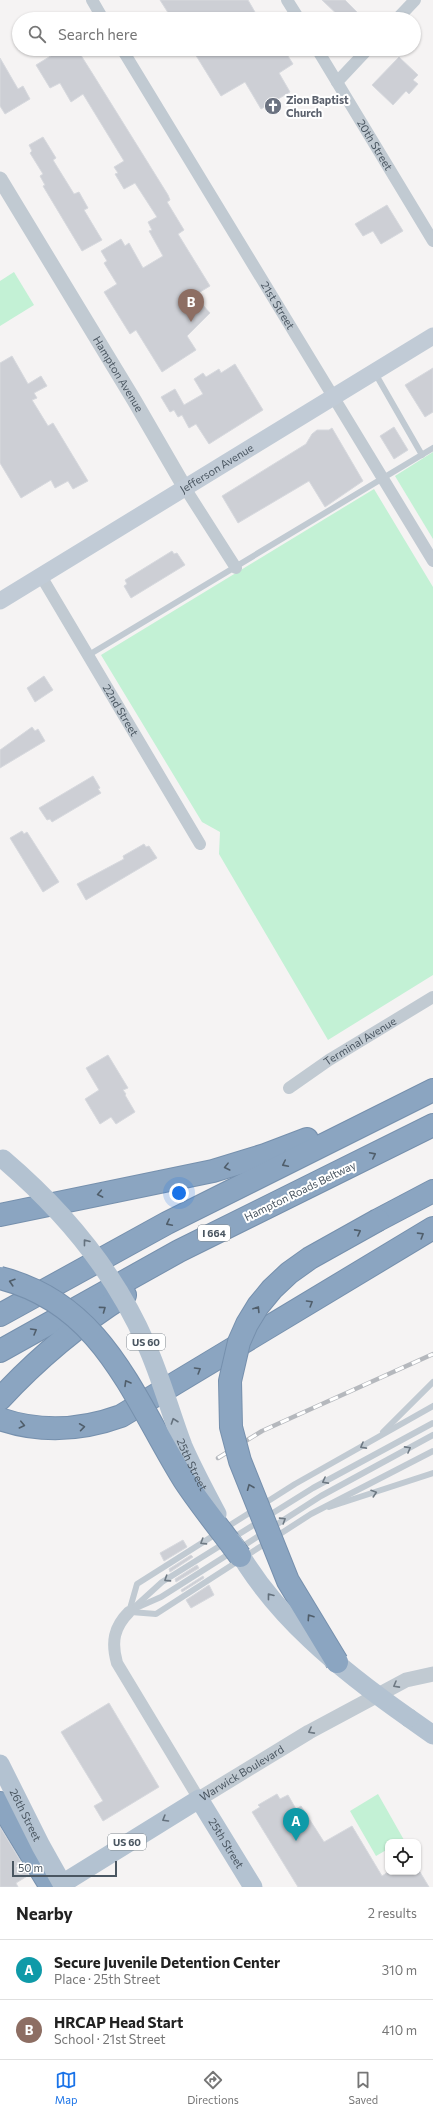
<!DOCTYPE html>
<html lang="en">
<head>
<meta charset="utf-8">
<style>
  :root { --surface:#fff; --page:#f2f2f2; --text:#222; --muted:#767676; --line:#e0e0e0; --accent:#1a73e8 }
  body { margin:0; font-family:Commissioner,sans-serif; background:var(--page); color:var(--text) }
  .controls { position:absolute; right:12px; bottom:12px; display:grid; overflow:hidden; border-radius:8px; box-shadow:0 1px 3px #0004 }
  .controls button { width:36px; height:36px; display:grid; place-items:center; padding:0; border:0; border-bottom:1px solid var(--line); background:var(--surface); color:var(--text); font:20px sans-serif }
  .scale { position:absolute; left:12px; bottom:10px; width:105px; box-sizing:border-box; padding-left:4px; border:2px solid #4a5661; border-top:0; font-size:11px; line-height:14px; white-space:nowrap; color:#4a5661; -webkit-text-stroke:3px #fff; paint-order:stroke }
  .you { position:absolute; left:179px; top:1193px; width:14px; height:14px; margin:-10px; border:3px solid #fff; border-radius:50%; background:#1a73e8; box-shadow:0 0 0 6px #1a73e833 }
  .badge { display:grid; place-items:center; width:26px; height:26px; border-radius:50%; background:var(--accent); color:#fff; font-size:13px; font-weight:700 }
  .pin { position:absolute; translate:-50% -33px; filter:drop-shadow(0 1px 2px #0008) }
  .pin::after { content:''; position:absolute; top:21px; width:14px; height:12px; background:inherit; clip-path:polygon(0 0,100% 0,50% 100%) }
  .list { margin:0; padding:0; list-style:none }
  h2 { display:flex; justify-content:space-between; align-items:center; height:52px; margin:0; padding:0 16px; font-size:17px }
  h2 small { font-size:13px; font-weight:400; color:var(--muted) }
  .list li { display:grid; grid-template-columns:26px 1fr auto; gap:12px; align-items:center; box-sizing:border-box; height:60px; padding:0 16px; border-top:1px solid var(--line) }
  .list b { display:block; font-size:15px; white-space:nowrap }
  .list p { margin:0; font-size:13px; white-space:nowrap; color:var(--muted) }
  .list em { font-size:13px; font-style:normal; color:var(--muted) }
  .icon { flex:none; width:22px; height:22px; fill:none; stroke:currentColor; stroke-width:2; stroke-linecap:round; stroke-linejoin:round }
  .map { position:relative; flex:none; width:433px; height:1887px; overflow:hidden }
  .search { position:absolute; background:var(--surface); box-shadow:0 1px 3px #0004; left:12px; right:12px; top:12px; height:44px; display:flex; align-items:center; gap:10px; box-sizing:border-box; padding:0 14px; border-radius:22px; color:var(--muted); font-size:15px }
  .sheet { height:172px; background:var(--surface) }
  nav { display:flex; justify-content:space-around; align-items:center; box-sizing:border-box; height:56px; border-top:1px solid var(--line); background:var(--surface); font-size:11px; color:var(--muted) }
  nav a { display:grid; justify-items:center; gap:2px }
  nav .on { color:var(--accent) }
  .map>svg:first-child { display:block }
</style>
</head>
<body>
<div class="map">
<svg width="433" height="1887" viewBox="0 0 433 1887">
  <rect width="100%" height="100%" fill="#f5f3f3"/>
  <g fill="#c3f1d5">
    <path d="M14 272 34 305 0 326V281Z"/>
    <path d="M433 452V539L395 476Z"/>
    <path d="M374 489 433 587V975L328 1040 219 854 220 832 202 822 101 655Z"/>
    <path d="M378 1794 404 1840 400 1842H388V1849L376 1856 350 1811Z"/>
  </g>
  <g fill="#cdcfd5" stroke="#d7d9de">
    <path d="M160 0H248L259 19H172Z"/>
    <path d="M322 0H345L364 19H342Z"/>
    <path d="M62 49H77L94 76 168 195 170 200 167 202 184 230 178 234 210 286 195 295 193 294 210 313 187 336 196 350 162 372 136 330 130 334 104 292 117 284 104 263 107 261 101 251 121 239 125 246 129 243 143 268 163 256 149 231 152 230 148 222 157 217 135 183 124 189 115 174 118 173 114 167 124 161 83 94 71 102 60 83 50 88 36 65Z"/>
    <path d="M192 49H299L288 56 293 64 279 73 290 92 261 109 245 82 221 96Z"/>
    <path d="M399 57 418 75 413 80 418 84 409 94 406 91 393 105 372 85Z"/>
    <path d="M0 58 18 89 23 86 30 99 5 114 0 106Z"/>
    <path d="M43 137 56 158 53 160 74 194 79 192 88 208 84 210 102 240 82 251 43 186 45 185 40 176 43 174 30 153 32 151 29 145Z"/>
    <path d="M387 205 403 231 381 244 373 231 363 236 355 224Z"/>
    <path d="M12 356 28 384 41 376 47 386 34 393 37 398 32 400 48 426 53 423 88 481 73 489 68 481 55 488 51 480 21 498 0 463V363Z"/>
    <path d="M235 364 263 410 209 444 196 424 189 428 182 415 178 417 174 410 170 412 161 397 175 389 184 405 203 394 194 379 203 373 206 377 219 369 221 373Z"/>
    <path d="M433 368V412L425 417 405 385Z"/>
    <path d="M394 427 408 450 394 459 380 436Z"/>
    <path d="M332 428 363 481 325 507 309 481 238 523 222 496 306 444 312 434 317 430H329Z"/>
    <path d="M172 551 174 554 177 553 185 565 131 598 124 586 127 584 125 580Z"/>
    <path d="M44 676 53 690 35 702 27 688Z"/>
    <path d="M32 727 35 731 38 729 45 741 0 768V750Z"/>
    <path d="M93 776 100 788 98 789 101 793 52 822 50 819 47 820 39 808Z"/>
    <path d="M22 831 24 834 27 832 59 882 43 892 10 838Z"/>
    <path d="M144 844 146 847 149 846 157 858 86 900 77 884 124 859 123 856Z"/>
    <path d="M108 1055 128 1088 123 1090 126 1094 125 1095 135 1112 116 1124 111 1117 100 1124 85 1099 99 1090 86 1068Z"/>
    <path d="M183 1540 187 1547 164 1561 160 1553Z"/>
    <path d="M191 1555 193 1557 170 1572 169 1569Z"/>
    <path d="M197 1565 199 1568 176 1582 175 1579Z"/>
    <path d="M203 1576 204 1578 182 1592 181 1590Z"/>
    <path d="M209 1585 214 1595 191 1608 186 1600Z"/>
    <path d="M109 1703 159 1787 103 1821 94 1806 103 1801 61 1732Z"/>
    <path d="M277 1794 280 1799 288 1795 296 1809 301 1806 324 1842 352 1826 382 1876 388 1872H420L429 1887H298L252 1812 260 1807 258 1805Z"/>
    <path d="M0 1827 29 1875 16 1883 18 1887H0Z"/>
  </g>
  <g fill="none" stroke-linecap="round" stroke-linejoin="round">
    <defs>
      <g id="motorway">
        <path d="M0 1215 213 1171 265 1155 307 1139"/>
        <path d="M378 1220 433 1191"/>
        <path d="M0 1315 167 1223 433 1090"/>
        <path d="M0 1351 179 1251 433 1125"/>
        <path d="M0 1399C37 1359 79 1324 125 1295"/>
        <path d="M0 1419C41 1433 80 1431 121 1416L433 1228"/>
        <path d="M0 1803 51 1887"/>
      </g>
    </defs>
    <use href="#motorway" stroke="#7690ad" stroke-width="24"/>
    <g stroke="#c1cad2" stroke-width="6">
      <path d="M375 373 422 455"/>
      <path d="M87 656 433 448"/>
      <path d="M383 1432 433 1382"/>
      <path d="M329 1507 433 1473"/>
      <path d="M240 1548 321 1496 433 1435"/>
      <path d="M136 1608 161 1597 232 1552"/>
      <path d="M129 1612 137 1584 295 1484 433 1406"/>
      <path d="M129 1612 162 1582 313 1488 433 1423"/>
      <path d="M131 1612 156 1614 311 1514 433 1451"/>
    </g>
    <g stroke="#c1cad2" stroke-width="12">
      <path d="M92 0 103 19"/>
      <path d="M287 0 299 19"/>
      <path d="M397 19 415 0"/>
      <path id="s1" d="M122 49 433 561"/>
      <path id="s2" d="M317 49 433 241"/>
      <path d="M337 82 368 49"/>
      <path d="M185 488 236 568"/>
      <path id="s3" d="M41 576 200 844"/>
      <path id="s4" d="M289 1088 329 1060 433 997"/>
      <path d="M129 1612C114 1627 111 1642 117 1663L199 1799"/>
    </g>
    <g stroke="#c1cad2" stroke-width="15">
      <path id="s5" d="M0 179 134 400 185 488"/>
      <path id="s6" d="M199 1799 309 1732 406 1680 433 1674"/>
    </g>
    <path stroke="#c1cbd6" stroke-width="17" id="s7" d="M0 601 433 336"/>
    <g stroke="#b3c2d1" stroke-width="19">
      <path d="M409 1718 433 1735"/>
      <path id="s8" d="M57 1887 199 1799 253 1887"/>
    </g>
    <use href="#motorway" stroke="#8ba5c1" stroke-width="22"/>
    <defs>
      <path id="rail" d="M218 1458 262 1431 433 1354"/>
    </defs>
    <use href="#rail" stroke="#b5b8bd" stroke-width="4.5"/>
    <use href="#rail" stroke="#fff" stroke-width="3" stroke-dasharray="9" stroke-linecap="butt"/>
    <defs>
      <g id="motorway-bridge">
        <path d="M0 1278C104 1304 133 1398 184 1480 201 1506 222 1531 240 1556"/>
        <path d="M337 1662 288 1581 240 1461 231 1427 230 1381 239 1342 247 1324 258 1306 272 1289 289 1273 310 1258 378 1220"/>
      </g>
    </defs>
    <use href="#motorway-bridge" stroke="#7690ad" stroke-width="24" stroke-linecap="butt"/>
    <g stroke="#b3c2d1" stroke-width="19">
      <path id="s9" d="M3 1159C64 1211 114 1270 146 1344 161 1377 170 1412 183 1446 193 1469 205 1491 217 1514"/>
      <path d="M233 1542C273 1616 342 1671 409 1718"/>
      <path id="s10" d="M0 1764 41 1846 64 1887"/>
    </g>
    <use href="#motorway-bridge" stroke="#8ba5c1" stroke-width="22"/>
  </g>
  <defs><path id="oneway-chevron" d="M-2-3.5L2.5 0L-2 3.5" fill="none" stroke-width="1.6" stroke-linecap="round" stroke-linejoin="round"/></defs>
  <g stroke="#505e6b">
    <use href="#oneway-chevron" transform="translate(373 1155) rotate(-27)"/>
    <use href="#oneway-chevron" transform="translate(285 1164) rotate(154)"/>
    <use href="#oneway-chevron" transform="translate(227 1167) rotate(166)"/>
    <use href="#oneway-chevron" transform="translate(100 1194) rotate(169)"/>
    <use href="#oneway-chevron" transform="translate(169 1223) rotate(153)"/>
    <use href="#oneway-chevron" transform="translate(358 1232) rotate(-28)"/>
    <use href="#oneway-chevron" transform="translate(421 1235) rotate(-32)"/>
    <use href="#oneway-chevron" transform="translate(12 1282) rotate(-163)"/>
    <use href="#oneway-chevron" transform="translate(310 1303) rotate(-31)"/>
    <use href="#oneway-chevron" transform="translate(103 1309) rotate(-36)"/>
    <use href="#oneway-chevron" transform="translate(257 1309) rotate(-58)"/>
    <use href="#oneway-chevron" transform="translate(34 1331) rotate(-30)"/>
    <use href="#oneway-chevron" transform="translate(198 1370) rotate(-31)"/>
    <use href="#oneway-chevron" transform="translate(127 1383) rotate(-120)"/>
    <use href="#oneway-chevron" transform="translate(22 1425) rotate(13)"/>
    <use href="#oneway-chevron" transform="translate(82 1427) rotate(-8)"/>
    <use href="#oneway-chevron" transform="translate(250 1487) rotate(-112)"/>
    <use href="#oneway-chevron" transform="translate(310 1617) rotate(-124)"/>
  </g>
  <g stroke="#64717d">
    <use href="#oneway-chevron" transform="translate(86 1242) rotate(-128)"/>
    <use href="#oneway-chevron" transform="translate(174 1421) rotate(-109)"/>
    <use href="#oneway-chevron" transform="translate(270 1596) rotate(-128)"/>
    <use href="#oneway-chevron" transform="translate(165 1819) rotate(149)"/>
  </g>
  <g stroke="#6e7983">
    <use href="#oneway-chevron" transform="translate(363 1446) rotate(151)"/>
    <use href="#oneway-chevron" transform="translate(408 1449) rotate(-29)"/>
    <use href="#oneway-chevron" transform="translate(325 1481) rotate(152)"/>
    <use href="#oneway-chevron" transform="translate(374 1493) rotate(-18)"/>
    <use href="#oneway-chevron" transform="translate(283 1520) rotate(-32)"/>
    <use href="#oneway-chevron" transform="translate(203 1542) rotate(148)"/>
    <use href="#oneway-chevron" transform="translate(167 1579) rotate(147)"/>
    <use href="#oneway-chevron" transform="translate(396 1685) rotate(151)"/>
    <use href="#oneway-chevron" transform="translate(311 1731) rotate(152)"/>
  </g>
  <defs>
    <symbol id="church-disc" viewBox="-11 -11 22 22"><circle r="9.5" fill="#6b7280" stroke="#fff"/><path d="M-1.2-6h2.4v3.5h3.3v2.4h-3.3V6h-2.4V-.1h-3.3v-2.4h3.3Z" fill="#fff"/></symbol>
  </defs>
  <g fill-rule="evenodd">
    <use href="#church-disc" x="263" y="96" width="20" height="20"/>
  </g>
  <g text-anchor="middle" stroke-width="4" stroke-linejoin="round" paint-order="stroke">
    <g fill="#fff" stroke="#808990" stroke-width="1">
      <rect x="198" y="1225" width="32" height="16" rx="3"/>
      <rect x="127" y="1334" width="38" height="16" rx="3"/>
      <rect x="108" y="1834" width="38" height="16" rx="3"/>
    </g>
    <g font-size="10" font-weight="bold" fill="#4a5661">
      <text x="214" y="1237">I 664</text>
      <text x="146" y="1346">US 60</text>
      <text x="127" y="1846">US 60</text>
    </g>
    <g font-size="11" font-weight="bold" fill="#5b616d" stroke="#fff" text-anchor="start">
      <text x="286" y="104">Zion Baptist<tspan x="286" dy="13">Church</tspan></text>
    </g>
    <g font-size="11" fill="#4a5661" stroke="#fff">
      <text dy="4" stroke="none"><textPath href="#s2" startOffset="112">20th Street</textPath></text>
      <text dy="4" stroke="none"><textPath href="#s1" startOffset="300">21st Street</textPath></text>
      <text dy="4" stroke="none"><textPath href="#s5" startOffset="228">Hampton Avenue</textPath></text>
      <text dy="4" stroke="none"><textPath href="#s7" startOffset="254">Jefferson Avenue</textPath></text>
      <text dy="4" stroke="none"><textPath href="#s3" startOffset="156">22nd Street</textPath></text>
      <text dy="4" stroke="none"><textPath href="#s4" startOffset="85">Terminal Avenue</textPath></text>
      <text transform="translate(300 1191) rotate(-26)" y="4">Hampton Roads Beltway</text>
      <text dy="4" stroke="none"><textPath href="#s9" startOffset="365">25th Street</textPath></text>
      <text dy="4" stroke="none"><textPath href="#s6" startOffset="50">Warwick Boulevard</textPath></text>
      <text dy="4" stroke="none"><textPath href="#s10" startOffset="57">26th Street</textPath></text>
      <text dy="4" stroke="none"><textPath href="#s8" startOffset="219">25th Street</textPath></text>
    </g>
  </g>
</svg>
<div class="controls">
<button><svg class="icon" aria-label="locate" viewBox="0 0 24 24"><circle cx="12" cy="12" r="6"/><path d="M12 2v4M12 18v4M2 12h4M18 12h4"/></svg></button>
</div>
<div class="scale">50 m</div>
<div class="you"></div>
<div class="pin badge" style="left:296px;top:1841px;background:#0f9aa8">A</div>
<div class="pin badge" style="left:191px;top:322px;background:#8d6e63">B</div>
<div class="search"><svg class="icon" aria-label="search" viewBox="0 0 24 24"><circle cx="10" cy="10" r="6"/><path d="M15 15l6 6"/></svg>Search here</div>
</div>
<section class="sheet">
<h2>Nearby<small>2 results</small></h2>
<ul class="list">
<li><span class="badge" style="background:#0f9aa8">A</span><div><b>Secure Juvenile Detention Center</b><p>Place · 25th Street</p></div><em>310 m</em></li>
<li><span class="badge" style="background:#8d6e63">B</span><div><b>HRCAP Head Start</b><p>School · 21st Street</p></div><em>410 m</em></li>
</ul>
</section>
<nav>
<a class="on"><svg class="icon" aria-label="map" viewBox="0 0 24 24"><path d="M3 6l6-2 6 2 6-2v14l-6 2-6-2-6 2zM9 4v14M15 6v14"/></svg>Map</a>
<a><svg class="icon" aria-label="directions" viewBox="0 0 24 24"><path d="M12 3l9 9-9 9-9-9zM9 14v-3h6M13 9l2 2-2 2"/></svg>Directions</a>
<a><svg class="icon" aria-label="saved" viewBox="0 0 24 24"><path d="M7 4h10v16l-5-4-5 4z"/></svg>Saved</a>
</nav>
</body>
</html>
